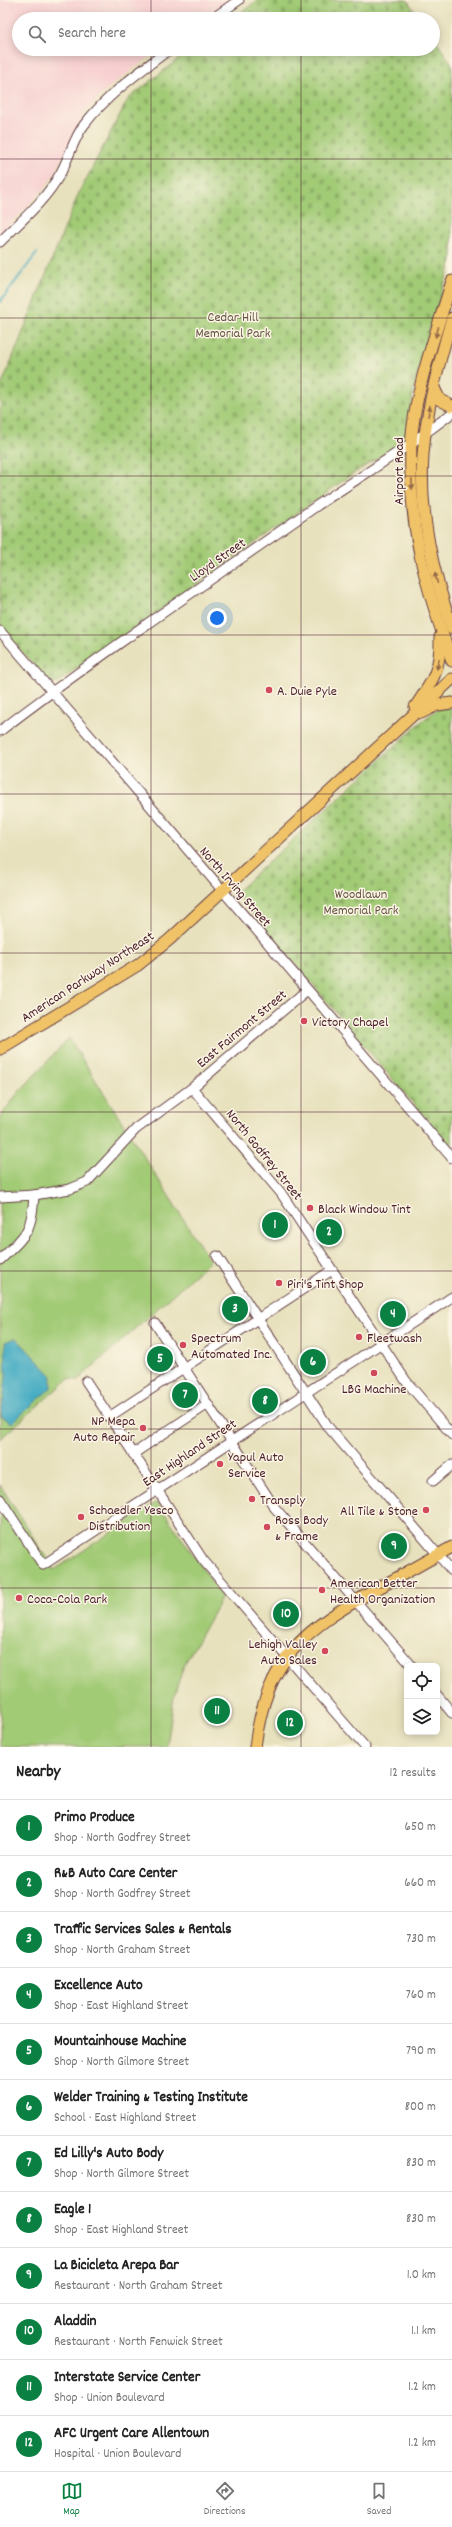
<!DOCTYPE html>
<html lang="en">
<head>
<meta charset="utf-8">
<style>
  body { margin:0; font-family:Dekko,sans-serif; background:#f6f6f6; color:#222 }
  .controls { position:absolute; right:12px; bottom:12px; display:grid; overflow:hidden; border-radius:6px; box-shadow:0 2px 10px #0003 }
  .controls button { width:36px; height:36px; display:grid; place-items:center; padding:0; border:0; border-bottom:1px solid #e0e0e0; background:#fff; color:#222; font:20px sans-serif }
  .you { position:absolute; left:217px; top:618px; width:14px; height:14px; margin:-10px; border:3px solid #fff; border-radius:50%; background:#1a73e8; box-shadow:0 0 0 6px #1a73e833 }
  .badge { display:grid; place-items:center; width:26px; height:26px; border-radius:50%; background:#0b8043; color:#fff; font-size:13px; font-weight:700 }
  .pin { position:absolute; translate:-50% -50%; border:2px solid #fff; box-shadow:0 1px 4px #0006 }
  .list { margin:0; padding:0; list-style:none }
  h2 { display:flex; justify-content:space-between; align-items:center; height:52px; margin:0; padding:0 16px; font-size:17px }
  h2 small { font-size:13px; font-weight:400; color:#767676 }
  .list li { display:grid; grid-template-columns:26px 1fr auto; gap:12px; align-items:center; box-sizing:border-box; height:56px; padding:0 16px; border-top:1px solid #e0e0e0 }
  .list b { display:block; font-size:15px; white-space:nowrap }
  .list p { margin:0; font-size:13px; white-space:nowrap; color:#767676 }
  .list em { font-size:13px; font-style:normal; color:#767676 }
  .icon { flex:none; width:22px; height:22px; fill:none; stroke:currentColor; stroke-width:2; stroke-linecap:round; stroke-linejoin:round }
  .map { position:relative; flex:none; width:452px; height:1747px; overflow:hidden }
  .search { position:absolute; background:#fff; box-shadow:0 2px 10px #0003; left:12px; right:12px; top:12px; height:44px; display:flex; align-items:center; gap:10px; box-sizing:border-box; padding:0 14px; border-radius:22px; color:#767676; font-size:15px }
  .sheet { height:724px; background:#fff }
  nav { display:flex; justify-content:space-around; align-items:center; box-sizing:border-box; height:56px; border-top:1px solid #e0e0e0; background:#fff; font-size:11px; color:#767676 }
  nav a { display:grid; justify-items:center; gap:2px }
  nav .on { color:#0b8043 }
  .map>svg:first-child { display:block }
  .built { fill:#f7cfd0 }
  .cemetery { fill:url(#cemetery-stones); stroke:#767550 }
  .pitch { fill:#a2cb76; stroke:#767550 }
  .water { fill:#42abc2; stroke:#466576 }
  .lines { fill:none; stroke-linecap:round; stroke-linejoin:round }
  .stream { stroke:#42abc2; stroke-width:2 }
  .minor-casing { stroke:#623c41; stroke-width:11 }
  .major-casing { stroke:#623c41; stroke-width:13 }
  .minor { stroke:#fff; stroke-width:9 }
  .major { stroke:#f0c369; stroke-width:11 }
  .oneway { fill:#956947 }
  .grid { fill:none; stroke:#4a1f2b; stroke-width:1; stroke-opacity:0.55 }
  .poi-dot { fill:#d1495b; stroke:#fcf5e5; stroke-width:1.5 }
  .labels { text-anchor:middle; stroke-width:3; stroke-linejoin:round; paint-order:stroke }
  .park-label { font-size:14px; fill:#645342; stroke:#fcf5e5 }
  .street-label { font-size:14px; fill:#4a1f2b; stroke:#fcf5e5 }
  .poi-label { font-size:14px; fill:#4a1f2b; stroke:#fcf5e5; text-anchor:start }
</style>
</head>
<body>
<div class="map">
<svg width="452" height="1747" viewBox="0 0 452 1747">
  <defs>
    <pattern id="cemetery-stones" width="16" height="16" patternUnits="userSpaceOnUse"><rect width="16" height="16" fill="#a2cb76"/><path d="M2 7V4a2 2 0 0 1 4 0v3zM10 15v-3a2 2 0 0 1 4 0v3z" fill="#8dae66"/></pattern>
  </defs>
  <rect width="100%" height="100%" fill="#fcf5e5"/>
  <filter id="ink" filterUnits="userSpaceOnUse"><feTurbulence type="fractalNoise" baseFrequency=".025" numOctaves="2"/><feDisplacementMap in="SourceGraphic" scale="8" xChannelSelector="R" yChannelSelector="G"/><feConvolveMatrix kernelMatrix="1 2 1 2 8 2 1 2 1" color-interpolation-filters="sRGB"/></filter>
  <filter id="wash" filterUnits="userSpaceOnUse"><feTurbulence type="fractalNoise" baseFrequency=".012" numOctaves="4" result="noise"/><feDisplacementMap in="SourceGraphic" scale="16" xChannelSelector="R" yChannelSelector="G"/><feGaussianBlur stdDeviation="0.9" result="paint"/><feColorMatrix in="noise" values="0 0 0 0 0 0 0 0 0 0 0 0 0 0 0 0 0 1.4 0 .05"/><feComposite in="paint" operator="in"/></filter>
  <g filter="url(#wash)">
    <rect width="100%" height="100%" fill="#e7e1bd"/>
    <path class="built" d="M0,0H229L202,19H19V49H160L107,89L85,112L54,175L44,189L0,235Z"/>
    <g class="cemetery">
      <path d="M258,0H407L420,19H232Z"/>
      <path d="M433,37L452,64V260L429,331L414,387L407,436L403,442L351,475L58,682H48L0,626V389L78,195L128,99L191,49H433Z"/>
      <path d="M452,708V1148H451L235,893L422,721L438,709Z"/>
    </g>
    <g class="pitch">
      <path d="M69,1038L210,1261L78,1380L68,1379L0,1439V1117L18,1093Z"/>
      <path d="M0,1485L54,1570L157,1502L222,1597L184,1665L174,1696L167,1747H0Z"/>
    </g>
    <path class="water" d="M16,1338L52,1376L51,1388L12,1423L1,1416L6,1377L5,1342Z"/>
    <g class="lines">
      <path class="stream" d="M0,302L37,253"/>
    </g>
  </g>
  <g filter="url(#ink)">
    <g class="lines">
      <g class="minor-casing">
        <g id="minor">
          <path d="M212,19L239,0"/>
          <path d="M0,242C21,221 45,201 60,174C69,159 73,139 84,125C108,94 139,72 170,49"/>
          <path d="M0,631L452,1158"/>
          <path d="M0,731C102,653 209,581 315,507C361,476 408,448 452,413"/>
          <path d="M192,1088L281,1193L406,1381L452,1435"/>
          <path d="M34,1195L70,1189L87,1182L136,1129L192,1088L307,990"/>
          <path d="M0,1197L34,1195C32,1232 26,1235 0,1260"/>
          <path d="M217,1256L329,1428L452,1571"/>
          <path d="M155,1323L275,1508L412,1666"/>
          <path d="M86,1381L203,1560L365,1747"/>
          <path d="M109,1417L332,1270"/>
          <path d="M133,1454L208,1404"/>
          <path d="M433,1481L452,1465"/>
          <path d="M0,1499L43,1565L452,1297"/>
          <path d="M437,1695L452,1713"/>
        </g>
      </g>
      <g class="major-casing">
        <g id="major">
          <path d="M452,281C436,334 414,390 411,446C408,528 425,585 452,661"/>
          <path d="M452,318C439,363 426,409 423,455C419,515 433,572 452,628"/>
          <path d="M434,388L440,400L452,406"/>
          <path d="M415,707C433,681 441,669 440,637"/>
          <path d="M421,713L437,705L452,703"/>
          <path d="M0,1049L138,965L169,940L452,679"/>
          <path d="M255,1747C266,1659 304,1629 377,1589C402,1575 427,1561 452,1547"/>
        </g>
      </g>
      <use href="#minor" class="minor"/>
      <use href="#major" class="major"/>
    </g>
    <defs><path id="oneway-solid" d="M-6-.8H1V-3.2L6.5 0L1 3.2V.8H-6Z"/></defs>
    <g class="oneway">
      <use href="#oneway-solid" transform="translate(437 332) rotate(107)"/>
      <use href="#oneway-solid" transform="translate(429 411) rotate(-80)"/>
      <use href="#oneway-solid" transform="translate(412 484) rotate(89)"/>
      <use href="#oneway-solid" transform="translate(436 578) rotate(-105)"/>
      <use href="#oneway-solid" transform="translate(438 664) rotate(103)"/>
    </g>
  </g>
  <path class="grid" d="M151,0V19M301,0V19M151,49V1747M301,49V1747M0,159H452M0,318H452M0,476H452M0,635H452M0,794H452M0,953H452M0,1112H452M0,1271H452M0,1429H452M0,1588H452"/>
  <g class="poi-dot">
    <circle cx="269" cy="690" r="4"/>
    <circle cx="304" cy="1021" r="4"/>
    <circle cx="310" cy="1208" r="4"/>
    <circle cx="279" cy="1283" r="4"/>
    <circle cx="359" cy="1337" r="4"/>
    <circle cx="183" cy="1345" r="4"/>
    <circle cx="374" cy="1373" r="4"/>
    <circle cx="143" cy="1428" r="4"/>
    <circle cx="220" cy="1464" r="4"/>
    <circle cx="252" cy="1499" r="4"/>
    <circle cx="426" cy="1510" r="4"/>
    <circle cx="81" cy="1517" r="4"/>
    <circle cx="267" cy="1527" r="4"/>
    <circle cx="322" cy="1590" r="4"/>
    <circle cx="19" cy="1598" r="4"/>
    <circle cx="325" cy="1651" r="4"/>
  </g>
  <g class="labels">
    <g class="park-label">
      <text x="233" y="321">Cedar Hill<tspan x="233" dy="16">Memorial Park</tspan></text>
      <text x="361" y="898">Woodlawn<tspan x="361" dy="16">Memorial Park</tspan></text>
    </g>
    <g class="street-label">
      <text transform="translate(398 471) rotate(-90)" y="5">Airport Road</text>
      <text transform="translate(217 559) rotate(-35)" y="5">Lloyd Street</text>
      <text transform="translate(236 886) rotate(49)" y="5">North Irving Street</text>
      <text transform="translate(87 976) rotate(-33)" y="5">American Parkway Northeast</text>
      <text transform="translate(241 1028) rotate(-40)" y="5">East Fairmont Street</text>
      <text transform="translate(265 1154) rotate(51)" y="5">North Godfrey Street</text>
      <text transform="translate(189 1452) rotate(-34)" y="5">East Highland Street</text>
    </g>
    <g class="poi-label">
      <text x="277" y="695">A. Duie Pyle</text>
      <text x="312" y="1026">Victory Chapel</text>
      <text x="318" y="1213">Black Window Tint</text>
      <text x="287" y="1288">Piri's Tint Shop</text>
      <text x="191" y="1342">Spectrum<tspan x="191" dy="16">Automated Inc.</tspan></text>
      <text x="367" y="1342">Fleetwash</text>
      <text x="374" y="1393" text-anchor="middle">LBG Machine</text>
      <text x="135" y="1425" text-anchor="end">NP Mepa<tspan x="135" dy="16">Auto Repair</tspan></text>
      <text x="228" y="1461">Yapul Auto<tspan x="228" dy="16">Service</tspan></text>
      <text x="260" y="1504">Transply</text>
      <text x="89" y="1514">Schaedler Yesco<tspan x="89" dy="16">Distribution</tspan></text>
      <text x="418" y="1515" text-anchor="end">All Tile &amp; Stone</text>
      <text x="275" y="1524">Ross Body<tspan x="275" dy="16">&amp; Frame</tspan></text>
      <text x="330" y="1587">American Better<tspan x="330" dy="16">Health Organization</tspan></text>
      <text x="27" y="1603">Coca-Cola Park</text>
      <text x="317" y="1648" text-anchor="end">Lehigh Valley<tspan x="317" dy="16">Auto Sales</tspan></text>
    </g>
  </g>
</svg>
<div class="controls">
<button><svg class="icon" aria-label="locate" viewBox="0 0 24 24"><circle cx="12" cy="12" r="6"/><path d="M12 2v4M12 18v4M2 12h4M18 12h4"/></svg></button>
<button><svg class="icon" aria-label="layers" viewBox="0 0 24 24"><path d="M12 4l9 5-9 5-9-5zM3 14l9 5 9-5"/></svg></button>
</div>
<div class="you"></div>
<div class="pin badge" style="left:275px;top:1225px">1</div>
<div class="pin badge" style="left:329px;top:1232px">2</div>
<div class="pin badge" style="left:235px;top:1309px">3</div>
<div class="pin badge" style="left:393px;top:1314px">4</div>
<div class="pin badge" style="left:160px;top:1359px">5</div>
<div class="pin badge" style="left:313px;top:1362px">6</div>
<div class="pin badge" style="left:185px;top:1395px">7</div>
<div class="pin badge" style="left:265px;top:1401px">8</div>
<div class="pin badge" style="left:394px;top:1546px">9</div>
<div class="pin badge" style="left:286px;top:1614px">10</div>
<div class="pin badge" style="left:217px;top:1711px">11</div>
<div class="pin badge" style="left:290px;top:1723px">12</div>
<div class="search"><svg class="icon" aria-label="search" viewBox="0 0 24 24"><circle cx="10" cy="10" r="6"/><path d="M15 15l6 6"/></svg>Search here</div>
</div>
<section class="sheet">
<h2>Nearby<small>12 results</small></h2>
<ul class="list">
<li><span class="badge">1</span><div><b>Primo Produce</b><p>Shop · North Godfrey Street</p></div><em>650 m</em></li>
<li><span class="badge">2</span><div><b>R&amp;B Auto Care Center</b><p>Shop · North Godfrey Street</p></div><em>660 m</em></li>
<li><span class="badge">3</span><div><b>Traffic Services Sales &amp; Rentals</b><p>Shop · North Graham Street</p></div><em>730 m</em></li>
<li><span class="badge">4</span><div><b>Excellence Auto</b><p>Shop · East Highland Street</p></div><em>760 m</em></li>
<li><span class="badge">5</span><div><b>Mountainhouse Machine</b><p>Shop · North Gilmore Street</p></div><em>790 m</em></li>
<li><span class="badge">6</span><div><b>Welder Training &amp; Testing Institute</b><p>School · East Highland Street</p></div><em>800 m</em></li>
<li><span class="badge">7</span><div><b>Ed Lilly's Auto Body</b><p>Shop · North Gilmore Street</p></div><em>830 m</em></li>
<li><span class="badge">8</span><div><b>Eagle 1</b><p>Shop · East Highland Street</p></div><em>830 m</em></li>
<li><span class="badge">9</span><div><b>La Bicicleta Arepa Bar</b><p>Restaurant · North Graham Street</p></div><em>1.0 km</em></li>
<li><span class="badge">10</span><div><b>Aladdin</b><p>Restaurant · North Fenwick Street</p></div><em>1.1 km</em></li>
<li><span class="badge">11</span><div><b>Interstate Service Center</b><p>Shop · Union Boulevard</p></div><em>1.2 km</em></li>
<li><span class="badge">12</span><div><b>AFC Urgent Care Allentown</b><p>Hospital · Union Boulevard</p></div><em>1.2 km</em></li>
</ul>
</section>
<nav>
<a class="on"><svg class="icon" aria-label="map" viewBox="0 0 24 24"><path d="M3 6l6-2 6 2 6-2v14l-6 2-6-2-6 2zM9 4v14M15 6v14"/></svg>Map</a>
<a><svg class="icon" aria-label="directions" viewBox="0 0 24 24"><path d="M12 3l9 9-9 9-9-9zM9 14v-3h6M13 9l2 2-2 2"/></svg>Directions</a>
<a><svg class="icon" aria-label="saved" viewBox="0 0 24 24"><path d="M7 4h10v16l-5-4-5 4z"/></svg>Saved</a>
</nav>
</body>
</html>
